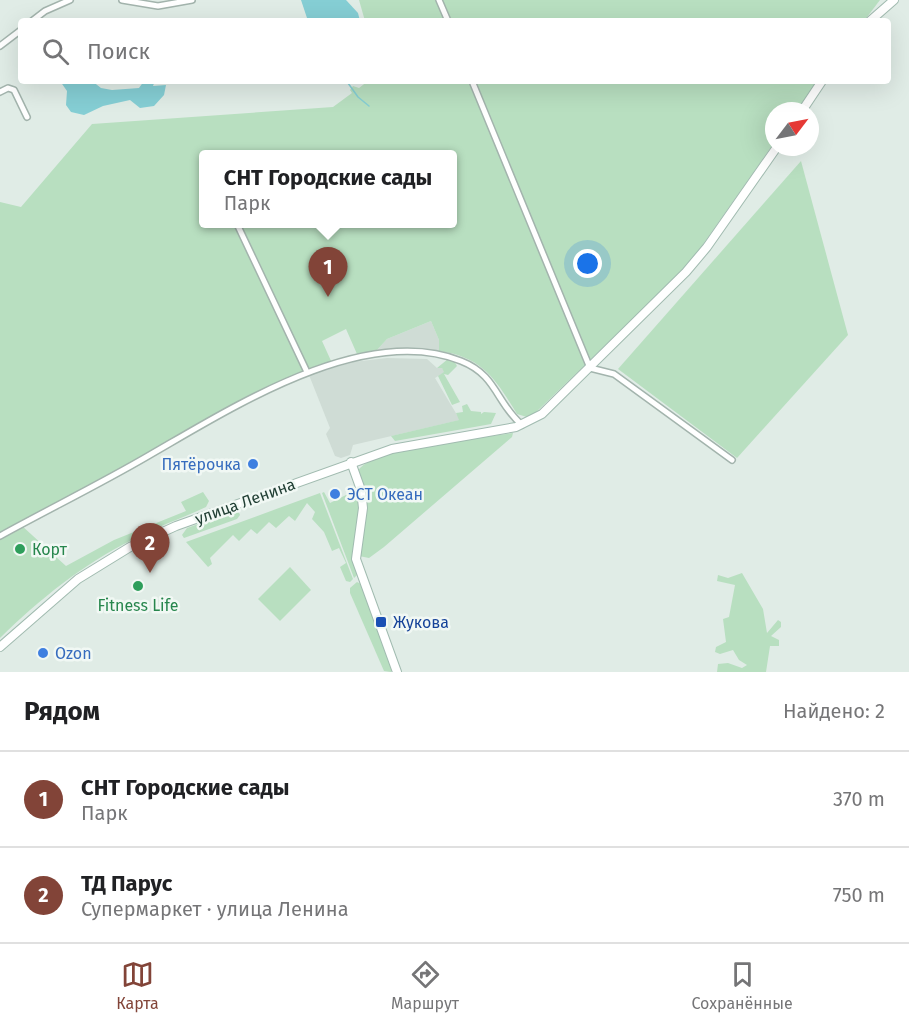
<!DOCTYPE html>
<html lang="ru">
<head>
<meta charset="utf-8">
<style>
  body { margin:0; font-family:"Fira Sans",sans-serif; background:#f6f6f6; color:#202124 }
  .compass { position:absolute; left:765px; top:102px; width:54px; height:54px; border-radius:50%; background:#fff; box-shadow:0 6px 24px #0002; rotate:58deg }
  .you { position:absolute; left:588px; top:264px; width:21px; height:21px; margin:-15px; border:4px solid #fff; border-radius:50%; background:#1a73e8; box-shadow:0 0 0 9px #1a73e833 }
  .badge { display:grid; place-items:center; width:39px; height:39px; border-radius:50%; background:#824438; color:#fff; font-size:20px; font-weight:700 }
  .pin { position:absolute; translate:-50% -50px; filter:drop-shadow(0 2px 3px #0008) }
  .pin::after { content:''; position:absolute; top:32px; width:21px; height:18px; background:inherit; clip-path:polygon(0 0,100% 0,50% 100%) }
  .popup { position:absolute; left:199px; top:150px; width:258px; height:78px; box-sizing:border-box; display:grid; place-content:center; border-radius:6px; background:#fff; filter:drop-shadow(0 2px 4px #0005); font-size:20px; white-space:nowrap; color:#757577 }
  .popup b { font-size:22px; color:#202124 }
  .popup::after { content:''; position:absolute; left:50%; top:100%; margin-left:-12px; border:12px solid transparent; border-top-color:#fff }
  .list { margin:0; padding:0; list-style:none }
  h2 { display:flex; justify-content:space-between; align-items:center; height:78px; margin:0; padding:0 24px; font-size:26px }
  h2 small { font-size:20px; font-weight:400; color:#757577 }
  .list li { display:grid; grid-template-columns:39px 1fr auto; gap:18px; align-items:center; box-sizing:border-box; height:96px; padding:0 24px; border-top:2px solid #e0e0e0 }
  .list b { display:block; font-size:22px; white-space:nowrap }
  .list p { margin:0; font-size:20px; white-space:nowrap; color:#757577 }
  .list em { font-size:20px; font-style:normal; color:#757577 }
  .icon { flex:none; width:33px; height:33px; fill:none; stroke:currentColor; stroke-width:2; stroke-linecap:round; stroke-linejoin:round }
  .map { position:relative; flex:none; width:909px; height:672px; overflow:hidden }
  .search { position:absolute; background:#fff; box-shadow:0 6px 24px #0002; left:18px; right:18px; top:18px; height:66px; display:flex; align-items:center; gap:15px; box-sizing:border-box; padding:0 21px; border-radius:6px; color:#757577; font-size:22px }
  .sheet { height:270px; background:#fff }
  nav { display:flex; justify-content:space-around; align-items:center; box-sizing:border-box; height:84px; border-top:2px solid #e0e0e0; background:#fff; font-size:16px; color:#757577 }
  nav a { display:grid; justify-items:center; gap:3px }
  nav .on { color:#824438 }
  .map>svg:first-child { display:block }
  .built { fill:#cfdcd5 }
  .green { fill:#b8dfc0; fill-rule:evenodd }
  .water { fill:#85ced4 }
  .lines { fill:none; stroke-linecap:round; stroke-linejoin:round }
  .stream { stroke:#85ced4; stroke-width:1.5 }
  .street-casing { stroke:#a3b4ad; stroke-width:8 }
  .secondary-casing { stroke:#a1bbb0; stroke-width:10 }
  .street { stroke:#fff; stroke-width:5 }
  .secondary { stroke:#fff; stroke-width:8 }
  .shop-dot { fill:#3f7fe0; stroke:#f1f8f4; stroke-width:2 }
  .leisure-dot { fill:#2e9e5b; stroke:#f1f8f4; stroke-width:2 }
  .transit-dot { fill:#1a4fb4; stroke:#f1f8f4; stroke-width:2 }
  .labels { text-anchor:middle; stroke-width:5; stroke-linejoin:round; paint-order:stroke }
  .shop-label { font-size:16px; fill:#366cbe; stroke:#f1f8f4; text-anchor:start }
  .street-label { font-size:16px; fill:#203e33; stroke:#f1f8f4 }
  .leisure-label { font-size:16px; fill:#27864d; stroke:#f1f8f4; text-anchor:start }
  .transit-label { font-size:16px; fill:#164399; stroke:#f1f8f4; text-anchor:start }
</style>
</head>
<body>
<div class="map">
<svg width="909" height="672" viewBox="0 0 909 672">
  <rect width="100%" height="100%" fill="#e0ece6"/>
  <g class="built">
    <path d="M431,321L439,340V351H376L387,339Z"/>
    <path d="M387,358L427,359L437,368H442L445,372L435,378L460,420L353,445L350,455L341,458L335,456L326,434L330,428L309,375L353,362Z"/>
  </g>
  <g class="green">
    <path d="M359,0H880L864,21H365Z"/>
    <path d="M368,81H818L797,111H774V143L699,250L680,273L530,418L517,414C496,380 483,357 439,351V340L431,321L387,339L376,351L357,354L346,329L322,341L332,363L249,402L21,525L66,566L114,540L186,511L181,502L203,492L209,501L206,507C182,518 157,527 134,539C83,564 40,599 0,638V202L21,207L92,124L333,107L352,93L350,90L353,86L359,88ZM204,154H452V224H204Z"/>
    <path d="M801,161L848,335L737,458L618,369Z"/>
    <path d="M448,359L454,361L457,366L448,375L444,374L460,402L452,405L438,376L444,372L442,368H437Z"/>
    <path d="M467,404L471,411L481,412V414L484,412L496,413L491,424L480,426L395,441L391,436L459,420L456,413L463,412L462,406Z"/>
    <path d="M513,433L512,437L384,547L369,558L359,556L367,505L358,471C370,448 485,437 513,433Z"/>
    <path d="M358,489C363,520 350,543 357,575L354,578L322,493L324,492L330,503Z"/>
    <path d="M320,493L353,579L350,582L346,581L340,567L346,563L339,548L332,551L324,532L312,519L315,512L307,503L295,521L289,516L276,528L269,522L257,534L251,529L239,541L233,535L210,558L212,564L208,567L186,542Z"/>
    <path d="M238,510L240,515L237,519L184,538L182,535L187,528Z"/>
    <path d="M290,567L311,590L280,621L258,599Z"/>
    <path d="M742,573L763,609L767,633L778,620L781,622V627L771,636L779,640V646H770L766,672H717L718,664L728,663L742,668L747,665L739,660L733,650L720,654L715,652L716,647L726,642L723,619L729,617L735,585L717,581L718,575L728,578Z"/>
    <path d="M357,582L361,584L392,668L391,672L384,671L350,593V588Z"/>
  </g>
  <g class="water">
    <path d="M301,0H346L358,13L360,21H308Z"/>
    <path d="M60,81H92L101,88L112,90L139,88L144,81H155L153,86L166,85L164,95L154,106L140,108L130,100L103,106L84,115L71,112L66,105L67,91Z"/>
  </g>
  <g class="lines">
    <path class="stream" d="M348,83L358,97L369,106"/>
    <g class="street-casing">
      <g id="street">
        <path d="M122,0L158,6L192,0"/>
        <path d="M439,0L448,21"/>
        <path d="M32,21L45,11L70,0"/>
        <path d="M0,46L21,30"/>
        <path d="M472,81L590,368L614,374L732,460"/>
        <path d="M0,92L8,88L14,90L27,117"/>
        <path d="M237,224L307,372"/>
        <path d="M0,536C49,509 100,484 148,456C230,409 364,322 461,361C497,375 496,403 522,425"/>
      </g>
    </g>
    <g class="secondary-casing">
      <g id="secondary">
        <path d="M870,21L894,0"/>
        <path d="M802,111L822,81"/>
        <path d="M351,462L361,490L363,508L356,559L397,672"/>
        <path d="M0,647L78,579L130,547L176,526L392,449L516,427L542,414L686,272L707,247L777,147"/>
      </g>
    </g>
    <use href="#street" class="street"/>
    <use href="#secondary" class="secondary"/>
  </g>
  <g class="shop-dot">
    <circle cx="253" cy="464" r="6"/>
    <circle cx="335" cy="494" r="6"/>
    <circle cx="43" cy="653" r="6"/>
  </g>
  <g class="leisure-dot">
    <circle cx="20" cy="549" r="6"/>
    <circle cx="138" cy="586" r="6"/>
  </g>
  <rect class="transit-dot" x="375" y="616" width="12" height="12" rx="3"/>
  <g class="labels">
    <g class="shop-label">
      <text x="241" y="470" text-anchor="end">Пятёрочка</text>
      <text x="347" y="500">ЭСТ Океан</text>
      <text x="55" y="659">Ozon</text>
    </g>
    <g class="street-label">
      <text transform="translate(245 501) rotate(-20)" y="6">улица Ленина</text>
    </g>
    <g class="leisure-label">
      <text x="32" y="555">Корт</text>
      <text x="138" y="611" text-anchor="middle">Fitness Life</text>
    </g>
    <g class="transit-label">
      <text x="393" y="628">Жукова</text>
    </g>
  </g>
</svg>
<svg class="compass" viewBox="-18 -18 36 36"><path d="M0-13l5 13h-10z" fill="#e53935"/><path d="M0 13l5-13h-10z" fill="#757577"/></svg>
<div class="you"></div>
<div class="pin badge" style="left:328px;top:297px">1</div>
<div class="popup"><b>СНТ Городские сады</b>Парк</div>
<div class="pin badge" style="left:150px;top:573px">2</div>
<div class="search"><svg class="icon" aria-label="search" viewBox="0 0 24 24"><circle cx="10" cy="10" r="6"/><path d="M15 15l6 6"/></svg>Поиск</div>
</div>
<section class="sheet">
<h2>Рядом<small>Найдено: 2</small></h2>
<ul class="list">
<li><span class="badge">1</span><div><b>СНТ Городские сады</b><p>Парк</p></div><em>370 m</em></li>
<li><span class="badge">2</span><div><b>ТД Парус</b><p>Супермаркет · улица Ленина</p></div><em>750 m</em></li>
</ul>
</section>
<nav>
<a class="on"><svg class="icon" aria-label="map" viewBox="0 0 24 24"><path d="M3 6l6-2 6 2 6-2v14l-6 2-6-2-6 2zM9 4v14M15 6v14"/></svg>Карта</a>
<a><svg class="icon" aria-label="directions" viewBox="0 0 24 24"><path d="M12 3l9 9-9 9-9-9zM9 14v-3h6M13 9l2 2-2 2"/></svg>Маршрут</a>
<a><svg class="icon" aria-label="saved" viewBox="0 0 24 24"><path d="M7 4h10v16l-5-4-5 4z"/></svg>Сохранённые</a>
</nav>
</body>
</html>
